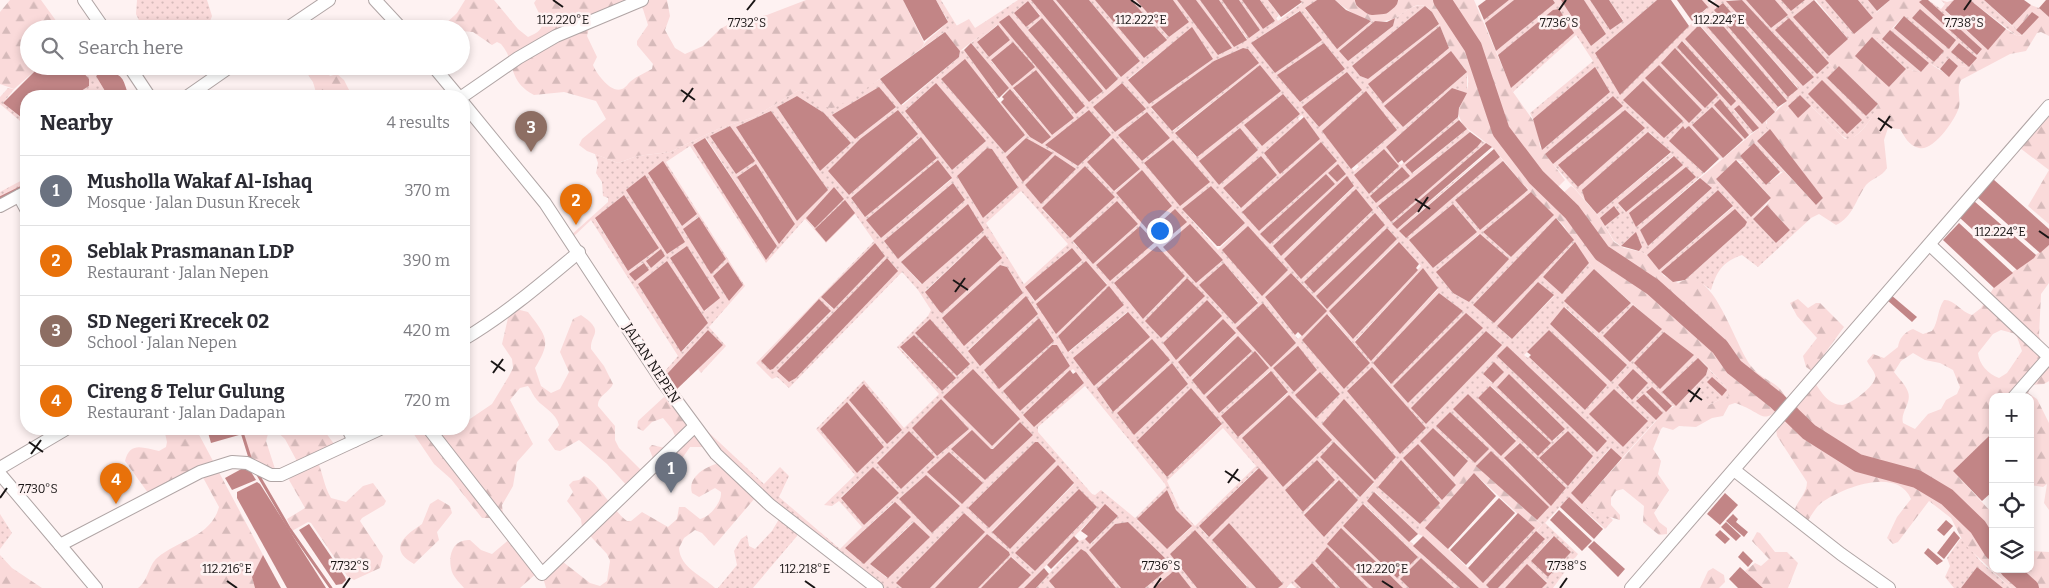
<!DOCTYPE html>
<html lang="en">
<head>
<meta charset="utf-8">
<style>
  body { margin:0; font-family:Bitter,serif; background:#f7f7f7; color:#2b2b33 }
  .controls { position:absolute; right:15px; bottom:15px; display:grid; overflow:hidden; border-radius:10px; box-shadow:0 2px 8px #0003 }
  .controls button { width:45px; height:45px; display:grid; place-items:center; padding:0; border:0; border-bottom:1px solid #e1e1e2; background:#fff; color:#2b2b33; font:25px sans-serif }
  .you { position:absolute; left:1159px; top:230px; width:18px; height:18px; margin:-12px; border:4px solid #fff; border-radius:50%; background:#1a73e8; box-shadow:0 0 0 8px #1a73e833 }
  .badge { display:grid; place-items:center; width:32px; height:32px; border-radius:50%; background:#1a73e8; color:#fff; font-size:16px; font-weight:700 }
  .pin { position:absolute; translate:-50% -41px; filter:drop-shadow(0 1px 2px #0008) }
  .pin::after { content:''; position:absolute; top:26px; width:18px; height:15px; background:inherit; clip-path:polygon(0 0,100% 0,50% 100%) }
  .list { margin:0; padding:0; list-style:none }
  h2 { display:flex; justify-content:space-between; align-items:center; height:65px; margin:0; padding:0 20px; font-size:21px }
  h2 small { font-size:16px; font-weight:400; color:#7c7c81 }
  .list li { display:grid; grid-template-columns:32px 1fr auto; gap:15px; align-items:center; box-sizing:border-box; height:70px; padding:0 20px; border-top:1px solid #e1e1e2 }
  .list b { display:block; font-size:19px; white-space:nowrap }
  .list p { margin:0; font-size:16px; white-space:nowrap; color:#7c7c81 }
  .list em { font-size:16px; font-style:normal; color:#7c7c81 }
  .icon { flex:none; width:28px; height:28px; fill:none; stroke:currentColor; stroke-width:2; stroke-linecap:round; stroke-linejoin:round }
  .map { position:relative; flex:none; width:2049px; height:588px; overflow:hidden }
  .search { position:absolute; background:#fff; box-shadow:0 2px 8px #0003; left:20px; top:20px; width:450px; height:55px; display:flex; align-items:center; gap:12px; box-sizing:border-box; padding:0 18px; border-radius:28px; color:#7c7c81; font-size:19px }
  .panel { position:absolute; background:#fff; box-shadow:0 2px 8px #0003; left:20px; top:90px; width:450px; height:345px; border-radius:20px }
  .map>svg:first-child { display:block }
  .grass { fill:url(#grass-dots); fill-rule:evenodd }
  .forest { fill:url(#forest-firs); fill-rule:evenodd }
  .water { fill:#c28586 }
  .lines { fill:none; stroke-linecap:round; stroke-linejoin:round }
  .stream { stroke:#c28586; stroke-width:3 }
  .river { stroke:#c28586; stroke-width:18 }
  .minor-casing { stroke:#b0a5a5; stroke-width:14 }
  .minor { stroke:#fff; stroke-width:12 }
  .ticks { fill:none; stroke:#1a1616; stroke-width:2 }
  .labels { text-anchor:middle; stroke-width:5; stroke-linejoin:round; paint-order:stroke }
  .street-label { font-size:14px; fill:#1a1616; stroke:#fef2f2 }
  .ticks-label { font-size:12px; text-anchor:middle; fill:#1a1616; stroke:#fef2f2; stroke-width:5; stroke-linejoin:round; paint-order:stroke }
</style>
</head>
<body>
<div class="map">
<svg width="2049" height="588" viewBox="0 0 2049 588">
  <defs>
    <pattern id="grass-dots" width="8" height="8" patternUnits="userSpaceOnUse" patternTransform="scale(1.25)"><rect width="8" height="8" fill="#fadada"/><path d="M2 2h.1M6 6h.1" fill="none" stroke="#d6baba" stroke-width="1.8" stroke-linecap="round"/></pattern>
    <pattern id="forest-firs" width="22" height="20" patternUnits="userSpaceOnUse" patternTransform="scale(1.25)"><rect width="22" height="20" fill="#fadada"/><path d="M5 1l3.5 6h-7zM16 11l3.5 6h-7z" fill="#d6baba"/></pattern>
  </defs>
  <rect width="100%" height="100%" fill="#fef2f2"/>
  <g class="grass">
    <path d="M137,0H207L212,16L207,29H143L136,14Z"/>
    <path d="M936,0H941L957,26L943,33L922,48C928,35 944,31 947,19Z"/>
    <path d="M1018,0H1031L1106,90L1118,79L1053,0H1056L1121,77L1140,61L1089,0H1095L1144,58L1166,40L1131,0H1136L1169,37L1189,22L1173,0H1177L1219,55L1231,47L1196,0H1200L1234,47L1247,39L1219,0H1222L1249,37L1260,30L1239,0H1242L1263,29L1275,21L1260,0H1268L1279,15L1276,18L1278,21L1302,3L1300,0H1317L1305,9L1337,48L1371,21H1375L1339,51L1348,61L1393,26L1395,18C1404,13 1414,2 1425,6L1352,66L1360,76L1368,79L1439,24L1440,26L1369,84L1383,102L1449,48L1451,51L1384,106L1403,127L1467,72V93L1452,88L1386,147L1401,165L1458,117L1459,120L1406,165L1413,173L1467,129L1470,132L1378,207L1391,222L1482,141L1486,143L1392,224L1397,229L1493,148L1399,231L1405,238L1500,157L1503,161L1455,200L1479,229L1528,190L1531,192L1483,232L1511,257L1554,215L1556,218L1473,305L1494,323L1574,240L1575,242L1543,277L1562,293L1589,263L1594,269L1565,301L1599,333L1631,303L1633,305L1603,336L1630,361L1662,329L1664,332L1635,363L1660,388L1694,355L1698,358L1662,392L1676,406H1672L1651,387L1646,393L1666,412L1663,413L1644,394L1637,402L1656,420L1622,458L1610,448L1571,493L1593,512L1608,515L1613,520L1605,529L1569,497L1545,523L1578,554L1553,588H1542L1547,582L1527,565L1505,588H1498L1545,539L1536,531L1486,585L1483,583L1535,528L1537,531L1542,525L1537,520L1548,507L1491,451L1476,466L1468,461L1433,428L1420,441L1454,477L1456,485L1418,444L1403,458L1442,500L1440,503L1401,460L1379,487L1420,524L1418,534L1375,492L1367,501L1460,588H1454L1421,558L1400,579L1409,588H1403L1341,529L1328,544L1373,588H1368L1327,547L1315,561L1340,588H1336L1312,563L1294,581L1301,588H1296L1291,583L1286,588H1278L1282,584L1229,523L1212,540L1256,588H1246L1247,586L1195,530L1170,554L1197,588H1191L1176,570L1154,588H1145L1168,569V561L1128,522L1115,524L1089,550L1121,588H1116L1086,552L1081,549L1049,581L1055,588H1036L1079,541L1085,539L1091,544L1118,516L1105,505L1024,588H1018L1030,575L1012,557L981,588H978L1010,555L1009,552L987,534L935,588H930L984,532L964,513L897,583L902,588H877L770,505L716,454L662,381L569,237L608,202V198L603,196L602,182L596,173L598,163L595,154L618,163L637,156L670,152L718,129L754,117L799,90C812,91 818,105 831,108L880,79L901,105H903L959,57L960,51L964,50L999,98L997,99L965,60L941,79L1005,153L1025,135L1000,103L1001,102L1030,137L1042,144L1051,137L1010,89L1002,97L1009,88L971,43L990,27L986,21ZM1028,1L1040,15L1026,27L1014,13ZM1299,11L1321,40L1275,73L1251,43ZM1009,15L1084,106L1076,114L1000,23ZM1042,18L1103,91L1089,102L1028,30ZM997,25L1010,40L989,57L977,42ZM1192,28L1213,59L1149,104L1128,79ZM1013,42L1034,67L1012,86L991,61ZM1324,43L1345,69L1300,102L1278,76ZM1243,48L1248,49L1258,63L1173,131L1151,108L1214,61ZM1260,65L1281,91L1196,157L1175,132ZM1036,70L1074,118L1052,135L1013,89ZM1347,72L1362,90L1319,127L1302,107ZM936,83L986,141L952,170L905,111ZM1122,83L1145,109L1115,132L1093,107ZM879,88L896,107L855,139L833,115ZM1366,92L1397,130L1357,164L1359,167L1354,171L1322,131ZM1283,94L1300,114L1262,146L1244,125ZM797,96L824,113L851,143L820,171L777,107ZM898,110L918,134L849,195L828,171L860,139ZM771,111L827,190L797,221L736,127ZM1089,111L1111,135L1078,166L1045,145ZM1147,112L1170,138L1142,161L1118,135ZM1302,115L1320,139L1280,173L1264,153L1300,121L1298,118ZM730,126L754,161L736,174L710,136ZM1240,128L1258,150L1219,185L1199,161ZM921,137L937,158L864,216L851,198ZM706,138L777,246L767,259L693,145ZM1026,138L1053,153L1023,181L1006,157ZM1113,138L1140,169L1115,191L1087,162ZM1173,140L1209,182L1180,205L1144,163ZM1321,142L1337,161L1259,231L1243,212ZM690,146L766,263L805,219L826,243L855,214L874,241L756,363L772,379L777,377L789,388L902,272L918,290L931,310L928,316L897,347L939,394L904,428L864,380L816,429L855,475L824,505L832,506L839,501L862,527L840,549L779,497L789,476L780,467L764,484L705,429L675,392L677,389L668,373L708,330L723,345L698,369L701,373L726,346L709,327L745,286L666,162ZM987,148L992,149L1018,187L983,218L957,176ZM1384,149L1398,166L1369,194L1354,175ZM1055,155L1076,169L1041,204L1025,185ZM1261,156L1277,175L1240,208L1223,188ZM938,161L952,179L881,238L866,220ZM663,162L697,214L682,226L648,173ZM756,164L795,224L780,243L737,177ZM1338,164L1346,174L1337,182L1328,173ZM1085,166L1115,197L1070,238L1042,209ZM1402,167L1409,176L1376,203L1370,196ZM1142,170L1172,206L1147,228L1116,193ZM1326,174L1335,184L1270,244L1260,234ZM645,175L684,242L668,253L627,190ZM1347,177L1354,187L1281,256L1273,246ZM953,183L965,200L898,259L884,241ZM1211,186L1245,223L1218,250L1182,209ZM834,187L844,199L814,228L806,218ZM1356,190L1373,210L1301,278L1284,259ZM1021,191L1068,244L1024,284L986,223ZM624,195L659,248L628,271L595,219ZM845,201L854,213L826,241L816,229ZM1117,201L1138,224L1093,264L1073,242ZM968,204L984,230L921,284L901,262ZM1453,204L1477,232L1433,268L1409,240ZM1175,210L1186,222L1161,244L1151,232ZM1375,214L1385,225L1314,293L1304,282ZM698,217L726,259L711,273L684,229ZM591,220L678,356L665,371L574,236ZM1190,225L1223,260L1196,283L1164,247ZM1140,226L1155,242L1109,280L1096,265ZM1248,226L1288,270L1262,295L1223,250ZM1387,228L1397,239L1327,309L1316,296ZM1479,234L1508,259L1469,302L1453,293L1437,272ZM985,235L1001,258L942,313L940,312L925,291ZM1398,242L1421,266L1353,339L1329,311ZM875,243L885,256L833,309L821,297ZM687,246L719,298L705,311L670,258ZM1157,246L1185,276L1143,319L1114,283ZM1072,248L1082,260L1034,301L1026,287ZM661,250L665,256L651,268L647,260ZM887,258L897,272L796,378L789,382L777,371ZM667,261L708,323L682,352L638,284ZM728,262L743,285L729,301L713,276ZM1086,262L1107,284L1056,333L1037,304ZM643,263L649,270L635,281L630,274ZM1224,263L1258,302L1235,324L1199,285ZM1000,265L1007,267L1023,293L964,345L942,318ZM1423,268L1438,289L1371,360L1355,341ZM1291,273L1326,311L1298,339L1265,297ZM1187,278L1204,296L1161,338L1146,322ZM1538,282L1554,296L1512,339L1497,326ZM1109,287L1124,305L1069,352L1058,336ZM1439,293L1463,311L1390,384L1373,363ZM1026,297L1038,314L980,365L968,350ZM819,300L831,312L773,369L770,370L761,361ZM1207,300L1221,316L1176,359L1163,343ZM1263,303L1296,343L1270,366L1236,328ZM1565,307L1627,365L1611,382L1550,324ZM1127,312L1149,337L1094,386L1073,358ZM1328,314L1370,363L1344,389L1302,340ZM1466,314L1482,328L1408,403L1393,386ZM1039,318L1054,341L999,388L984,370ZM930,319L969,364L958,376L915,333ZM1223,319L1236,334L1190,377L1178,362ZM1549,330L1606,385L1585,410L1529,357L1528,358L1524,355ZM1486,331L1501,345L1426,424L1412,407ZM914,335L955,378L942,391L900,348ZM1238,336L1251,351L1204,395L1192,379ZM1152,340L1169,361L1112,411L1097,389ZM1052,345H1057L1070,366L1020,411L1003,391ZM1507,346L1607,441L1597,452L1497,356ZM1298,347L1317,370L1294,392L1273,368ZM1254,352L1268,368L1219,412L1206,397ZM1172,363L1188,384L1134,435L1117,413ZM1494,363L1504,372L1492,383L1483,374ZM1372,367L1426,428L1400,454L1347,391ZM973,369L1019,419L992,446L944,398ZM1073,369L1084,383L1034,426L1023,415ZM1633,369L1648,383L1632,400L1618,385ZM1270,371L1288,393L1238,436L1222,416ZM1320,372L1340,394L1316,418L1296,395ZM1509,374L1565,429L1553,441L1497,387ZM864,385L902,430L887,444L849,400ZM1085,386L1165,484L1166,487L1135,518L1101,490L1095,495L1092,494L1038,432V427ZM1491,386L1550,443L1538,455L1478,398ZM1191,388L1222,425L1167,477L1137,441ZM1614,389L1648,421L1623,447L1590,414ZM1468,394L1516,440L1502,455L1453,409ZM1289,396L1331,440L1283,487L1242,438ZM941,399L969,429L937,456L912,428ZM1344,400L1396,457L1375,479L1322,424ZM847,402L884,447L857,473L820,429ZM1450,412L1488,449L1475,463L1436,426ZM1020,422L1033,435L985,480L952,449L972,431L991,449L993,448ZM1223,428L1256,466L1195,526L1180,509L1167,481ZM909,431L935,457L901,489L877,462ZM1568,431L1593,456L1568,485L1539,458ZM1035,442H1038L1056,461L989,528L968,508ZM1335,442L1374,483L1360,497L1320,457ZM1519,443L1566,488L1551,505L1504,459ZM949,452L983,483L962,504L928,472ZM1317,460L1335,480L1303,512L1285,490ZM1058,465L1074,484L1010,549L992,531ZM873,467L899,493L864,525L841,497ZM1258,468L1267,478L1208,537L1199,526ZM926,475L960,506L932,533L899,499ZM1338,480L1358,500L1324,537L1304,514ZM1078,490L1097,507L1035,571L1015,553ZM1167,490L1176,510L1192,527L1167,549L1137,520ZM894,502L910,517L864,563L845,548ZM1364,504L1418,557L1397,578L1343,526ZM913,522L929,537L887,578L870,564ZM1553,536L1571,552L1548,577L1531,561Z"/>
    <path d="M1509,0H1514L1485,23L1484,20Z"/>
    <path d="M1553,0H1561L1591,46L1606,34L1584,0H1590L1610,30L1623,20L1609,0H1657L1595,53L1689,26L1707,8L1702,0H1707L1710,5L1716,0H1727L1803,86L1814,77L1742,0H1746L1771,28L1788,15L1775,0H1781L1791,11L1805,0H1814L1794,17L1829,56V63L1835,70L1827,78L1866,116L1878,104C1874,117 1861,134 1849,140L1841,135L1800,95L1788,106L1787,101L1712,14L1703,22L1778,107L1775,112L1700,25L1685,39L1762,124L1767,120L1766,123L1770,129L1761,137L1759,128L1739,105L1734,110L1753,132L1749,135L1719,100L1715,105L1745,139L1743,140L1712,107L1692,125L1723,158L1719,159L1690,127L1685,129L1683,127L1669,141L1704,173L1640,230L1648,246L1719,182L1751,216L1771,198L1753,219L1776,243L1790,230H1798L1758,267L1742,255C1722,262 1717,271 1711,290C1704,285 1695,277 1685,280L1745,226L1661,272L1659,270L1733,207L1718,190L1647,255L1639,251L1642,247L1636,233L1621,246L1614,241L1605,226L1620,214L1615,207L1600,218L1597,214L1671,153L1649,132L1583,189L1585,200L1553,164L1623,106L1613,96L1545,154L1542,150L1610,92L1595,68L1533,119L1530,113L1593,61L1576,35L1513,92L1511,88L1573,33L1559,9L1553,11L1498,55L1496,51L1555,3ZM1723,3L1798,88V89L1715,10ZM1682,41H1683L1731,105L1677,47ZM1659,65L1702,110L1646,79ZM1673,156L1682,165L1625,212L1618,203Z"/>
    <path d="M1816,0H1825L1854,34L1848,39Z"/>
    <path d="M1858,0H1868L1877,11L1873,18Z"/>
    <path d="M1928,0L1941,9L1945,4L1941,0L1947,2L1954,0L1945,11L1988,50L1982,49Z"/>
    <path d="M1970,0H1984L2022,35L2017,36Z"/>
    <path d="M1919,2L1977,55V58L1959,43L1951,52L1969,67L1958,66L1949,58L1940,69L1929,63L1890,30L1894,28L1934,62L1943,51L1904,16L1912,18L1949,48L1956,40L1920,9Z"/>
    <path d="M1872,37L1882,39L1921,72L1906,69Z"/>
    <path d="M95,66H106L113,72H99L96,76L108,96H98L91,90L80,96H73L89,86L81,70Z"/>
    <path d="M8,88L14,89L3,103L26,121V126L0,104V97Z"/>
    <path d="M1757,141L1784,171L1780,172L1754,143Z"/>
    <path d="M1745,161L1761,179L1758,183L1740,164Z"/>
    <path d="M26,178V185L0,198V192Z"/>
    <path d="M1708,368L1727,388L1730,399H1721L1709,405L1692,394L1687,395L1706,375Z"/>
    <path d="M0,514L12,533L0,549Z"/>
    <path d="M779,519L797,533V536L753,588H718L737,565L734,551L741,539L747,535L749,546L755,549L772,531Z"/>
    <path d="M1961,538L1982,563L2011,588H2003L1977,567L1961,588H1954L1945,577L1950,566L1947,558Z"/>
  </g>
  <g class="forest">
    <path d="M10,0H41L62,29H29V66H95L52,73L37,69L14,89L0,84V12Z"/>
    <path d="M465,0H494L518,29L528,37C550,28 542,20 534,3L536,0H667L670,16L665,30L675,48L685,54L703,46L720,29L731,23L767,15L806,0H903L924,43L922,48C909,57 843,108 832,108C818,108 813,91 799,90L754,117L718,129L670,152L637,156L618,163L587,151L579,145L582,139L606,119L596,101L564,92L534,95C506,80 517,62 501,44L497,42L492,45L473,32L461,31V29H440L457,13ZM642,6L648,25L637,41V45L653,64L652,69C645,73 637,76 631,81C628,83 626,88 622,89C611,94 596,73 593,65L597,57L587,36L589,28Z"/>
    <path d="M1335,0H1474L1513,92L1537,126L1540,147L1565,180L1557,188L1562,194L1571,186L1574,188L1600,218L1614,242L1624,248L1642,252L1648,256L1664,276L1678,283C1683,281 1688,278 1693,279C1718,284 1736,346 1751,366C1763,382 1779,380 1787,400C1761,429 1766,413 1735,403L1729,405L1723,416L1712,418L1696,427L1679,426L1673,430L1663,427L1661,429L1653,449L1661,461L1658,474L1669,490L1654,513L1659,522L1667,528V534L1659,535L1643,522L1644,506L1623,489L1616,491L1611,498V505L1620,515V520L1593,512L1582,504L1663,413L1676,405L1687,395L1695,394L1709,405L1721,399H1729L1727,388L1704,363L1668,336L1594,269L1583,256L1564,226L1522,183L1493,148L1463,125L1458,114C1460,101 1470,92 1468,78C1467,67 1457,61 1451,52C1445,41 1436,6 1421,5C1414,4 1406,11 1400,15C1377,30 1354,16 1335,0Z"/>
    <path d="M1890,0H1922L1920,9L1912,18L1903,17L1882,39L1872,38L1889,87L1906,69L1921,72L1929,63L1949,76L1958,66L1969,67L1982,49H1988L2006,29L2017,36L2023,35L2032,12L2016,30L2012,25L2031,5L2039,8L2049,17V36L2041,32L2037,33L2026,51L2010,54L1961,80C1956,89 1961,98 1959,107C1956,119 1933,152 1919,148C1908,145 1905,137 1900,129L1888,128L1884,140L1887,168C1882,177 1872,178 1866,185C1856,199 1853,217 1836,225L1819,214L1811,218L1798,230H1790L1767,205L1771,198L1758,183L1761,179L1766,185L1784,171L1816,205L1823,198L1767,128V120L1787,101L1788,106L1798,117L1811,106L1845,139C1858,141 1874,116 1878,104L1839,66L1835,70L1829,63V56Z"/>
    <path d="M969,19L975,28L986,21L991,27L960,51L945,32Z"/>
    <path d="M302,66H322L330,76L337,74L344,80L352,96H317L313,82Z"/>
    <path d="M2049,106V170L2016,145Z"/>
    <path d="M1759,128L1761,137L1740,156L1745,161L1743,163L1737,160L1716,179L1719,182L1712,188L1700,178Z"/>
    <path d="M2049,170V224L2028,206Z"/>
    <path d="M2049,245V283L2041,294L2039,336L2049,359V381L2044,384L2032,385L2028,393L2037,399L2049,423V510L2044,503L2047,484L2043,487L2030,485V397H1993V440L1989,436L1953,471L1993,514V569H2030V551L2049,552V588H2011L1965,545L1951,518L1929,501L1898,542L1893,544L1887,538L1897,517L1911,499C1897,466 1842,488 1821,503C1816,507 1811,516 1807,522L1794,512C1797,500 1807,494 1807,482L1777,436L1776,428L1815,383C1821,392 1829,405 1842,405C1850,405 1878,385 1875,375C1874,370 1869,366 1867,361L1873,354L1884,358L1898,347C1899,339 1904,332 1913,329L1923,334L1932,331C1939,321 1937,310 1944,300C1954,299 1961,312 1972,315L1981,308L1996,284ZM2001,330L2016,334L2022,351L2007,373L1999,378C1988,374 1979,364 1978,353L1993,334ZM1913,353L1925,360L1940,363L1953,370L1960,387L1957,394L1946,400L1941,409L1928,414L1915,429L1903,423C1900,412 1912,403 1908,392C1906,385 1899,379 1894,372L1901,361Z"/>
    <path d="M1798,299L1808,308L1816,303H1820L1844,327L1812,371L1806,367L1803,356L1817,338L1797,316L1790,303Z"/>
    <path d="M516,309L528,312C548,338 551,341 535,368L541,386L551,393L560,389L569,372L560,352L573,319L581,315C606,332 590,333 591,349L604,366L613,384C609,393 597,396 598,406L615,426V440L619,448L645,474L630,489L607,464L579,440L560,451L555,450L548,440L559,425C556,413 544,408 537,400C533,396 532,391 528,386L520,388L510,400L533,444L517,462L513,486L502,505L503,514L492,518H482L451,479L434,464L413,433V429H429L439,437L454,429H464V423L492,404L509,376L513,368L512,359L502,344L508,318Z"/>
    <path d="M664,397L674,405L704,447H690L672,473L668,475L654,461L649,448L652,445L665,448L678,443L672,429L663,418L652,422L643,431L637,428L638,421Z"/>
    <path d="M164,429H196L263,555L261,563L252,576L255,588H138C149,580 148,566 157,558C178,540 211,537 219,507L200,472L151,497L125,461C130,441 143,448 159,451L166,447L167,442Z"/>
    <path d="M241,429H323L337,448L316,458C323,471 323,485 331,498L346,502L363,486L373,483L386,501L384,505L362,518L360,521L383,556L380,568L354,580L347,576L311,523L308,522L292,531L287,519L305,508L289,480L299,465L285,439L275,430L268,434L266,441L277,475L252,462Z"/>
    <path d="M1468,461L1475,463L1542,525L1536,531L1474,473L1448,549L1489,588H1479L1423,536L1418,534L1420,524L1456,485L1454,477Z"/>
    <path d="M721,463L755,498L714,546L702,533L695,530L684,538L679,548C680,568 703,576 715,588H546L542,574L558,558L590,583L600,586L607,581L610,561L607,554L582,527L581,519L567,501L573,492L569,485L573,481L579,480L584,476C596,480 613,511 627,521H631L642,512L668,527L677,519L679,507H685L700,519C710,517 722,502 721,492L715,488L699,497L692,493C687,477 707,465 721,463Z"/>
    <path d="M438,499L450,506L452,513L437,532L439,540L414,564C387,549 405,535 422,524L430,504Z"/>
    <path d="M1757,532L1760,533L1775,552H1787L1798,563L1788,588H1763L1745,571L1755,563L1761,566L1769,559L1752,541Z"/>
    <path d="M512,537L539,571L520,588H464C459,582 452,576 451,568C448,553 454,539 470,540L481,550L492,554Z"/>
    <path d="M0,555L12,568L42,588H0Z"/>
    <path d="M1713,568L1724,575L1725,582L1719,588H1700L1708,571Z"/>
  </g>
  <g class="water">
    <path d="M903,0H936L948,22L924,41Z"/>
    <path d="M1031,0H1053L1118,79L1106,90Z"/>
    <path d="M1056,0H1089L1140,61L1121,77Z"/>
    <path d="M1095,0H1131L1167,40L1144,58Z"/>
    <path d="M1136,0H1173L1189,22L1169,37Z"/>
    <path d="M1177,0H1196L1232,48L1218,55Z"/>
    <path d="M1200,0H1219L1247,40L1234,47Z"/>
    <path d="M1222,0H1239L1260,30L1249,38Z"/>
    <path d="M1242,0H1260L1275,21L1263,29Z"/>
    <path d="M1268,0H1300L1302,2L1281,17Z"/>
    <path d="M1317,0H1335L1346,10L1371,21L1337,49L1305,8Z"/>
    <path d="M1486,0H1509L1484,20L1478,6Z"/>
    <path d="M1514,0H1553L1555,3L1496,51L1485,23Z"/>
    <path d="M1561,0H1584L1606,34L1591,46Z"/>
    <path d="M1590,0H1609L1623,21L1610,30Z"/>
    <path d="M1657,0H1671L1689,26L1620,95L1595,53Z"/>
    <path d="M1677,0H1702L1708,7L1692,21Z"/>
    <path d="M1742,0L1814,77L1803,86L1726,1Z"/>
    <path d="M1746,0H1775L1788,15L1771,28Z"/>
    <path d="M1781,0H1805L1791,11Z"/>
    <path d="M1814,0L1848,39L1829,56L1793,17Z"/>
    <path d="M1825,0H1858L1873,18L1854,34Z"/>
    <path d="M1868,0H1890L1877,11Z"/>
    <path d="M1922,0H1928L1982,49L1977,55L1919,2Z"/>
    <path d="M1954,0H1970L2006,29L1988,50L1945,10Z"/>
    <path d="M1984,0H2024L2031,5L2012,25Z"/>
    <path d="M2046,0H2049V17L2039,8Z"/>
    <path d="M1028,1L1040,16L1026,27L1014,13Z"/>
    <path d="M1723,3L1798,89L1788,97L1714,10Z"/>
    <path d="M1425,6L1432,12L1439,24L1368,79L1360,76L1352,66Z"/>
    <path d="M1559,9L1574,33L1511,88L1498,55L1553,10Z"/>
    <path d="M1920,9L1956,40L1949,49L1912,18Z"/>
    <path d="M1300,11L1322,40L1275,73L1251,43Z"/>
    <path d="M2032,12L2039,17L2022,35L2016,30Z"/>
    <path d="M1712,13L1787,101L1778,107L1703,22Z"/>
    <path d="M1009,15L1085,106L1076,114L999,22Z"/>
    <path d="M1904,16L1944,51L1934,62L1894,28Z"/>
    <path d="M1042,18L1103,91L1089,102L1028,30Z"/>
    <path d="M1395,18L1393,26L1348,61L1339,51L1375,21L1387,22Z"/>
    <path d="M1789,18L1829,63L1817,74L1775,30Z"/>
    <path d="M998,25L1010,40L989,57L977,42Z"/>
    <path d="M1699,25L1775,112L1762,124L1685,39Z"/>
    <path d="M1440,26L1449,48L1383,103L1368,84Z"/>
    <path d="M1192,27L1213,59L1149,104L1128,80Z"/>
    <path d="M1890,30L1929,63L1921,72L1882,39Z"/>
    <path d="M945,32L960,51L959,57L901,105L880,79Z"/>
    <path d="M1872,37L1906,69L1889,87L1855,56Z"/>
    <path d="M1682,41L1736,101L1731,106L1677,47Z"/>
    <path d="M1013,42L1035,67L1012,86L991,60Z"/>
    <path d="M971,43L1009,88L999,98L964,50Z"/>
    <path d="M1324,43L1345,69L1300,102L1277,75Z"/>
    <path d="M1959,43L1977,58L1969,67L1951,52Z"/>
    <path d="M1243,48L1248,49L1259,63L1172,131L1151,107L1214,61Z"/>
    <path d="M1675,48L1718,95L1705,108L1661,63Z"/>
    <path d="M1451,51L1467,72L1403,127L1384,106Z"/>
    <path d="M1949,58L1958,66L1949,77L1940,69Z"/>
    <path d="M965,59L1025,135L1005,153L941,79Z"/>
    <path d="M1260,65L1281,91L1197,157L1175,133Z"/>
    <path d="M1659,65L1702,110L1689,123L1645,78Z"/>
    <path d="M1839,66L1878,104L1866,116L1827,78Z"/>
    <path d="M1595,67L1610,92L1542,150L1533,119Z"/>
    <path d="M37,69L52,73L81,70L89,79V86L73,96H26V121L3,103Z"/>
    <path d="M1036,70L1074,118L1052,135L1013,88Z"/>
    <path d="M102,71C125,74 122,78 129,96H108L96,76Z"/>
    <path d="M1347,72L1362,90L1319,127L1302,107Z"/>
    <path d="M1822,80L1862,120L1847,134L1808,94Z"/>
    <path d="M1643,81L1683,121L1664,138L1623,100Z"/>
    <path d="M936,83L986,141L952,170L905,111Z"/>
    <path d="M1122,83L1146,109L1115,132L1093,107Z"/>
    <path d="M879,87L896,107L855,139L832,115Z"/>
    <path d="M1452,88L1467,93L1459,108L1458,117L1404,163L1402,160L1398,163L1386,147Z"/>
    <path d="M1010,89L1051,137L1042,144L1030,137L1001,102L1004,99L1002,97Z"/>
    <path d="M1366,91L1397,130L1351,169L1322,131Z"/>
    <path d="M1283,94L1300,114L1262,146L1244,125Z"/>
    <path d="M1800,95L1811,106L1798,118L1788,106Z"/>
    <path d="M797,96L824,113L851,143L820,171L777,107Z"/>
    <path d="M1613,96L1623,106L1553,164L1545,154Z"/>
    <path d="M1720,99L1749,135L1745,139L1714,105Z"/>
    <path d="M1739,105L1759,128L1753,132L1734,109Z"/>
    <path d="M1712,107L1743,140L1723,158L1692,125Z"/>
    <path d="M898,110L918,134L849,195L828,171L860,139Z"/>
    <path d="M1089,110L1111,135L1078,166L1045,145Z"/>
    <path d="M1625,110L1645,128L1578,187L1558,165Z"/>
    <path d="M771,111L828,190L797,221L736,127Z"/>
    <path d="M1147,112L1170,138L1142,161L1118,135Z"/>
    <path d="M1304,117L1320,139L1280,174L1264,153Z"/>
    <path d="M1459,120L1467,129L1412,173L1405,165Z"/>
    <path d="M730,126L755,161L736,174L710,136Z"/>
    <path d="M1683,126L1685,129L1689,126L1719,159L1704,173L1669,141Z"/>
    <path d="M1240,128L1258,150L1219,185L1199,161Z"/>
    <path d="M1770,129L1823,198L1816,205L1757,141Z"/>
    <path d="M1470,132L1482,141L1477,147L1391,222L1378,206Z"/>
    <path d="M1648,132L1671,152L1597,214L1585,200L1582,190Z"/>
    <path d="M921,137L937,158L865,217L851,198Z"/>
    <path d="M705,138L777,246L766,260L693,145Z"/>
    <path d="M1026,138L1053,153L1023,182L1006,157Z"/>
    <path d="M1113,138L1140,169L1114,191L1087,162Z"/>
    <path d="M1173,140L1210,182L1180,206L1144,163Z"/>
    <path d="M1321,142L1337,161L1259,231L1242,212Z"/>
    <path d="M1486,143L1492,147L1397,229L1392,224Z"/>
    <path d="M1754,143L1780,172L1766,185L1740,156Z"/>
    <path d="M987,148L992,149L1018,187L983,218L957,176Z"/>
    <path d="M1384,149L1399,166L1369,194L1354,175Z"/>
    <path d="M1494,149L1500,157L1406,238L1399,231Z"/>
    <path d="M1055,155L1076,169L1041,204L1025,185Z"/>
    <path d="M1261,156L1277,175L1241,208L1223,188Z"/>
    <path d="M1674,156L1683,165L1626,212L1618,203Z"/>
    <path d="M938,160L952,178L881,238L866,220Z"/>
    <path d="M1736,160L1771,198L1751,217L1716,179Z"/>
    <path d="M663,161L697,214L682,226L648,173Z"/>
    <path d="M1503,161L1528,190L1480,230L1455,200Z"/>
    <path d="M756,164L795,224L779,244L737,177Z"/>
    <path d="M1338,164L1346,174L1337,182L1328,173Z"/>
    <path d="M1085,166L1115,197L1070,238L1042,208Z"/>
    <path d="M1402,167L1410,176L1376,203L1370,196Z"/>
    <path d="M1686,167L1696,177L1636,227L1629,213Z"/>
    <path d="M1142,170L1172,206L1147,229L1116,193Z"/>
    <path d="M1326,174L1335,184L1270,244L1260,234Z"/>
    <path d="M645,175L685,242L667,254L626,190Z"/>
    <path d="M1347,176L1354,186L1281,256L1273,246Z"/>
    <path d="M1700,178L1712,188L1648,246L1640,230Z"/>
    <path d="M1993,179L2049,229V245L2040,253L1977,197Z"/>
    <path d="M953,183L965,200L898,259L884,241Z"/>
    <path d="M1211,186L1245,223L1220,246H1217L1182,209Z"/>
    <path d="M834,187L844,199L815,228L806,218Z"/>
    <path d="M1356,189L1373,210L1301,279L1284,259Z"/>
    <path d="M1718,190L1733,206L1659,270L1647,255Z"/>
    <path d="M1531,192L1554,215L1511,257L1483,232Z"/>
    <path d="M624,195L659,248L628,271L595,218Z"/>
    <path d="M845,200L855,213L826,242L815,229Z"/>
    <path d="M1117,201L1138,224L1093,264L1073,241Z"/>
    <path d="M1974,201L2036,255L2034,258L2017,270L1960,218Z"/>
    <path d="M968,204L984,230L922,284L901,262Z"/>
    <path d="M1453,204L1477,232L1433,268L1409,240Z"/>
    <path d="M1767,205L1790,230L1776,243L1753,219Z"/>
    <path d="M1614,206L1620,214L1605,226L1600,218Z"/>
    <path d="M1175,209L1187,222L1161,244L1150,232Z"/>
    <path d="M1735,209L1747,222L1745,226L1685,280L1673,282L1661,272Z"/>
    <path d="M1375,213L1385,225L1314,293L1304,282Z"/>
    <path d="M699,217L726,259L711,274L683,229Z"/>
    <path d="M1556,218L1574,240L1494,323L1473,305Z"/>
    <path d="M1959,223L2013,273L1994,288L1943,240Z"/>
    <path d="M1190,224L1223,260L1196,283L1163,247Z"/>
    <path d="M1140,226L1155,242L1110,281L1096,265Z"/>
    <path d="M1248,226L1288,270L1262,296L1222,250Z"/>
    <path d="M1387,228L1397,239L1327,309L1316,296Z"/>
    <path d="M1636,232L1642,247L1639,251L1621,246Z"/>
    <path d="M1480,234L1509,259L1469,302L1453,293L1436,272Z"/>
    <path d="M985,235L1002,258L942,313L940,312L925,292Z"/>
    <path d="M1399,242L1419,264L1416,268L1418,270L1353,339L1329,311Z"/>
    <path d="M1575,242L1589,263L1562,294L1543,277Z"/>
    <path d="M875,243L885,256L834,309L821,297Z"/>
    <path d="M687,246L720,298L704,311L670,258Z"/>
    <path d="M1157,246L1185,276L1143,319L1114,283Z"/>
    <path d="M1072,248L1082,260L1035,301L1025,287Z"/>
    <path d="M661,249L665,256L651,268L646,261Z"/>
    <path d="M887,258L898,271L796,378L789,382L777,371Z"/>
    <path d="M667,261L708,323L681,352L638,284Z"/>
    <path d="M1086,261L1107,285L1056,334L1036,304Z"/>
    <path d="M728,262L743,285L729,301L713,276Z"/>
    <path d="M644,263L649,270L635,281L629,274Z"/>
    <path d="M1224,263L1258,303L1235,324L1199,285Z"/>
    <path d="M1000,265L1007,267L1023,293L964,346L942,318Z"/>
    <path d="M1423,268L1438,288L1371,361L1355,342Z"/>
    <path d="M1594,269L1631,303L1599,333L1564,301Z"/>
    <path d="M1291,273L1327,311L1302,336L1298,332L1295,335L1265,297Z"/>
    <path d="M1187,278L1205,296L1161,338L1145,321Z"/>
    <path d="M1538,282L1554,295L1512,339L1497,326Z"/>
    <path d="M1109,286L1124,305L1068,352L1058,336Z"/>
    <path d="M1439,293L1463,311L1391,384L1373,363Z"/>
    <path d="M1891,295L1917,317L1912,322L1887,300Z"/>
    <path d="M1026,296L1038,314L980,366L968,351Z"/>
    <path d="M819,299L831,311L773,369L770,370L761,361Z"/>
    <path d="M1207,300L1222,316L1176,360L1163,343Z"/>
    <path d="M1263,303L1296,343L1271,367L1236,328Z"/>
    <path d="M1633,305L1662,329L1630,362L1603,336Z"/>
    <path d="M1564,307L1627,365L1611,382L1550,324Z"/>
    <path d="M1128,312L1150,337L1094,386L1073,358Z"/>
    <path d="M1466,313L1483,328L1408,403L1393,386Z"/>
    <path d="M1327,314L1370,363L1344,389L1302,340Z"/>
    <path d="M1039,318L1054,341L999,389L984,370Z"/>
    <path d="M930,319L970,364L957,376L915,333Z"/>
    <path d="M1223,319L1236,333L1190,377L1178,362Z"/>
    <path d="M708,330L723,345L677,389L667,374Z"/>
    <path d="M1549,330L1607,385L1585,410L1529,357L1531,355L1527,352Z"/>
    <path d="M1486,331L1502,345L1426,424L1411,408Z"/>
    <path d="M1664,332L1694,355L1660,389L1634,363Z"/>
    <path d="M914,335L956,378L942,391L900,347Z"/>
    <path d="M1238,336L1252,351L1204,395L1192,380Z"/>
    <path d="M1152,339L1170,360L1113,412L1097,389Z"/>
    <path d="M1052,345H1057L1070,366L1020,411L1003,391Z"/>
    <path d="M1298,346L1317,370L1294,392L1273,368Z"/>
    <path d="M1507,346L1607,441L1597,452L1497,356Z"/>
    <path d="M1255,351L1269,368L1219,413L1206,397Z"/>
    <path d="M1698,358L1708,368L1706,375L1676,406L1662,392Z"/>
    <path d="M1494,362L1504,372L1493,383L1483,374Z"/>
    <path d="M1172,363L1188,384L1134,435L1117,413Z"/>
    <path d="M1372,367L1426,428L1400,454L1347,391Z"/>
    <path d="M973,369L1020,419L992,446L943,397Z"/>
    <path d="M1633,369L1648,383L1632,400L1618,385Z"/>
    <path d="M1070,370L1073,374L1076,372L1084,383L1034,427L1023,415Z"/>
    <path d="M1271,371L1288,392L1238,437L1221,416Z"/>
    <path d="M1320,372L1340,394L1316,418L1295,395Z"/>
    <path d="M1509,374L1565,429L1552,441L1497,387Z"/>
    <path d="M1712,377L1727,390L1722,396L1707,382Z"/>
    <path d="M864,384L902,430L887,444L849,400Z"/>
    <path d="M1490,386L1551,443L1538,456L1478,398Z"/>
    <path d="M1652,387L1672,406L1666,412L1646,392Z"/>
    <path d="M1191,388L1222,424L1167,477L1137,441Z"/>
    <path d="M1614,389L1648,421L1623,447L1589,414Z"/>
    <path d="M1468,394L1516,441L1501,456L1453,409Z"/>
    <path d="M1644,394L1663,413L1656,420L1636,401Z"/>
    <path d="M1289,395L1332,440L1283,487L1242,438Z"/>
    <path d="M941,399L969,429L937,456L912,428Z"/>
    <path d="M1344,399L1396,457L1375,480L1322,424Z"/>
    <path d="M847,402L884,447L857,473L820,429Z"/>
    <path d="M1450,412L1489,449L1475,463L1436,426Z"/>
    <path d="M1020,422L1033,435L985,480L951,449L972,430L991,449H993Z"/>
    <path d="M1433,428L1468,461L1454,477L1420,441Z"/>
    <path d="M207,429H238L239,435L211,443Z"/>
    <path d="M909,431L935,457L901,489L877,463Z"/>
    <path d="M1568,431L1593,456L1568,486L1539,458Z"/>
    <path d="M1989,436L1993,440V491L1982,501L1953,471Z"/>
    <path d="M1035,442H1038L1056,461L989,528L968,508Z"/>
    <path d="M1334,442L1374,482L1360,497L1320,457Z"/>
    <path d="M1520,443L1566,488L1551,506L1504,458Z"/>
    <path d="M1418,444L1456,485L1442,500L1403,458Z"/>
    <path d="M1611,448L1622,458L1582,504L1571,493Z"/>
    <path d="M1491,451L1549,507L1537,520L1476,466Z"/>
    <path d="M949,452L983,483L962,504L927,472Z"/>
    <path d="M1317,460L1335,480L1303,512L1285,490Z"/>
    <path d="M1401,460L1440,503L1420,524L1378,487Z"/>
    <path d="M1058,465L1074,483L1010,549L992,532Z"/>
    <path d="M245,467H248L256,480L232,490L225,478Z"/>
    <path d="M873,467L899,493L864,525L841,498Z"/>
    <path d="M1259,468L1268,478L1209,537L1199,526Z"/>
    <path d="M1474,473L1496,496L1448,549L1425,528Z"/>
    <path d="M926,475L960,506L932,533L899,499Z"/>
    <path d="M1339,480L1358,500L1324,537L1304,515Z"/>
    <path d="M257,482L260,484L326,588H287L237,498V492Z"/>
    <path d="M1079,489L1097,507L1035,571L1015,553Z"/>
    <path d="M1167,490L1176,510L1192,526L1167,549L1137,519Z"/>
    <path d="M1374,492L1418,534L1409,542L1367,501Z"/>
    <path d="M1725,493L1738,505L1720,525L1707,514Z"/>
    <path d="M1569,497L1603,529L1594,539L1560,507Z"/>
    <path d="M1499,498L1515,513L1466,565L1450,550Z"/>
    <path d="M895,502L911,517L864,564L845,548Z"/>
    <path d="M1105,504L1118,516L1090,544L1085,539L1088,536L1081,531Z"/>
    <path d="M1363,504L1418,557L1397,578L1343,526Z"/>
    <path d="M1559,510L1592,541L1582,551L1550,520Z"/>
    <path d="M964,513L985,532L930,588H902L896,583Z"/>
    <path d="M1518,513L1535,528L1483,583L1468,568Z"/>
    <path d="M1733,514L1738,519L1736,522L1748,532L1744,537L1726,521Z"/>
    <path d="M1946,520L1953,526L1944,536L1937,530Z"/>
    <path d="M914,522L930,537L888,578L870,564Z"/>
    <path d="M1128,522L1168,561V569L1145,588H1121L1089,550L1115,524Z"/>
    <path d="M1726,522L1741,536L1736,541L1721,527Z"/>
    <path d="M1229,523L1283,584L1278,588H1256L1212,540Z"/>
    <path d="M309,524L345,577L346,580L342,584L336,585L299,530Z"/>
    <path d="M1341,528L1403,588H1373L1327,544Z"/>
    <path d="M1195,530L1247,587L1246,588H1197L1170,554Z"/>
    <path d="M1720,530L1730,539L1725,544L1715,535Z"/>
    <path d="M1536,531L1545,539L1498,588H1489L1486,585Z"/>
    <path d="M1954,531L1960,538L1944,559L1937,553Z"/>
    <path d="M987,534L1009,552L1010,555L978,588H935Z"/>
    <path d="M1074,536L1079,541L1051,569L1047,565Z"/>
    <path d="M1423,536L1479,588H1460L1413,546Z"/>
    <path d="M1554,536L1571,552L1548,577L1531,561Z"/>
    <path d="M1594,541L1625,569L1618,577L1588,547Z"/>
    <path d="M1327,547L1368,588H1340L1315,561Z"/>
    <path d="M1928,548L1943,561L1937,565L1924,553Z"/>
    <path d="M1081,549L1086,552L1116,588H1055L1049,581Z"/>
    <path d="M1743,551L1753,561L1748,567L1738,557Z"/>
    <path d="M263,555L281,588H255L252,577Z"/>
    <path d="M1011,557L1031,575L1018,588H981Z"/>
    <path d="M1421,558L1454,588H1409L1400,579Z"/>
    <path d="M1312,563L1336,588H1301L1294,581Z"/>
    <path d="M1527,564L1547,583L1542,588H1505Z"/>
    <path d="M1740,567L1763,588H1738L1729,579Z"/>
    <path d="M1977,567L2003,588H1961Z"/>
    <path d="M1044,568L1049,574L1036,588H1024Z"/>
    <path d="M1176,569L1191,588H1154Z"/>
  </g>
  <g class="lines">
    <g class="stream">
      <path d="M0,198L26,185"/>
      <path d="M241,429L251,461"/>
      <path d="M257,473L289,528L331,588"/>
    </g>
    <g class="river">
      <path d="M1364,0L1372,6L1383,5L1389,0"/>
      <path d="M1442,0L1473,47L1501,131L1536,177L1572,212L1602,253L1653,287L1720,347L1734,367L1777,401L1809,432L1858,463L1917,479L1947,497L1978,527L1993,551"/>
      <path d="M2009,569L2030,588"/>
    </g>
    <g class="minor-casing">
      <g id="minor">
        <path d="M84,0L104,29"/>
        <path d="M375,0L402,29"/>
        <path d="M286,29L329,0"/>
        <path d="M129,66L149,96"/>
        <path d="M433,66L458,96"/>
        <path d="M188,96L231,66"/>
        <path d="M463,96L518,58L556,36L642,0"/>
        <path d="M464,104L545,203L662,381L716,454L770,505L877,588"/>
        <path d="M19,196L26,209"/>
        <path d="M0,206L26,192"/>
        <path d="M1930,245L2049,357"/>
        <path d="M464,339C506,314 542,283 579,252"/>
        <path d="M2014,397L2049,357"/>
        <path d="M348,429L354,441"/>
        <path d="M429,429L542,574L694,427"/>
        <path d="M0,468L66,429"/>
        <path d="M1734,470L1841,554L1889,588"/>
        <path d="M0,474L60,545L200,472L232,462L247,463L271,475H281L380,429"/>
        <path d="M60,545L96,588"/>
        <path d="M1631,588L2049,106"/>
      </g>
    </g>
    <use href="#minor" class="minor"/>
  </g>
  <path class="ticks" d="M553,0L563,7M1131,0L1141,7M1708,0L1719,7M747,10L755,0M1559,10L1566,0M1964,10L1971,0M681,90L695,100M683,102L693,88M1878,118L1892,128M1880,131L1890,116M1415,199L1430,209M1418,212L1428,197M2039,231L2049,238M953,280L968,290M955,292L965,278M491,361L505,371M493,373L503,359M1688,390L1702,400M1690,402L1700,388M29,442L43,452M31,454L41,440M1225,471L1240,481M1228,483L1238,469M0,498L7,488M227,581L237,588M805,581L815,588M1382,581L1393,588M343,588L350,578M1154,588L1161,578M1560,588L1567,578"/>
  <g class="labels">
    <g class="street-label">
      <text transform="translate(652 363) rotate(57)" y="5">JALAN NEPEN</text>
    </g>
  </g>
  <g class="ticks-label">
    <text x="563" y="24">112.220°E</text>
    <text x="1141" y="24">112.222°E</text>
    <text x="1719" y="24">112.224°E</text>
    <text x="747" y="27">7.732°S</text>
    <text x="1559" y="27">7.736°S</text>
    <text x="1964" y="27">7.738°S</text>
    <text x="2000" y="236">112.224°E</text>
    <text x="38" y="493">7.730°S</text>
    <text x="350" y="570">7.732°S</text>
    <text x="1161" y="570">7.736°S</text>
    <text x="1567" y="570">7.738°S</text>
    <text x="227" y="573">112.216°E</text>
    <text x="805" y="573">112.218°E</text>
    <text x="1382" y="573">112.220°E</text>
  </g>
</svg>
<div class="controls">
<button>+</button>
<button>−</button>
<button><svg class="icon" aria-label="locate" viewBox="0 0 24 24"><circle cx="12" cy="12" r="6"/><path d="M12 2v4M12 18v4M2 12h4M18 12h4"/></svg></button>
<button><svg class="icon" aria-label="layers" viewBox="0 0 24 24"><path d="M12 4l9 5-9 5-9-5zM3 14l9 5 9-5"/></svg></button>
</div>
<div class="you"></div>
<div class="pin badge" style="left:671px;top:493px;background:#6b7280">1</div>
<div class="pin badge" style="left:576px;top:225px;background:#e8710a">2</div>
<div class="pin badge" style="left:531px;top:152px;background:#8d6e63">3</div>
<div class="pin badge" style="left:116px;top:504px;background:#e8710a">4</div>
<div class="search"><svg class="icon" aria-label="search" viewBox="0 0 24 24"><circle cx="10" cy="10" r="6"/><path d="M15 15l6 6"/></svg>Search here</div>
<section class="panel">
<h2>Nearby<small>4 results</small></h2>
<ul class="list">
<li><span class="badge" style="background:#6b7280">1</span><div><b>Musholla Wakaf Al-Ishaq</b><p>Mosque · Jalan Dusun Krecek</p></div><em>370 m</em></li>
<li><span class="badge" style="background:#e8710a">2</span><div><b>Seblak Prasmanan LDP</b><p>Restaurant · Jalan Nepen</p></div><em>390 m</em></li>
<li><span class="badge" style="background:#8d6e63">3</span><div><b>SD Negeri Krecek 02</b><p>School · Jalan Nepen</p></div><em>420 m</em></li>
<li><span class="badge" style="background:#e8710a">4</span><div><b>Cireng &amp; Telur Gulung</b><p>Restaurant · Jalan Dadapan</p></div><em>720 m</em></li>
</ul>
</section>
</div>
</body>
</html>
